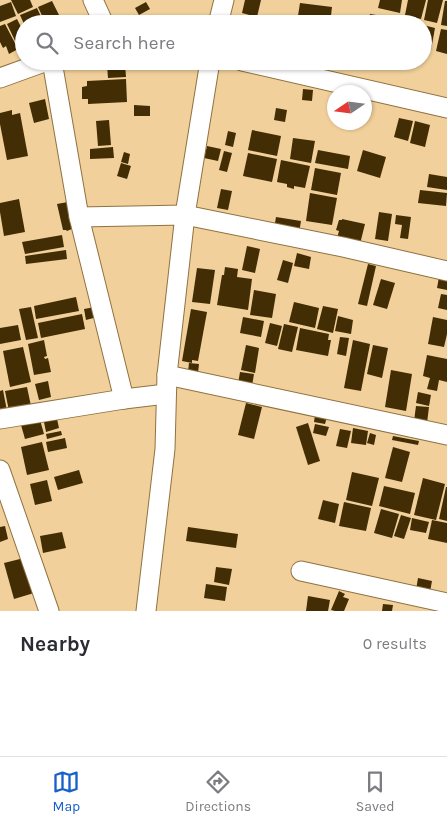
<!DOCTYPE html>
<html lang="en">
<head>
<meta charset="utf-8">
<style>
  body { margin:0; font-family:Karla,sans-serif; background:#f2f2f3; color:#2b2b33 }
  .compass { position:absolute; left:327px; top:85px; width:45px; height:45px; border-radius:50%; background:#fff; box-shadow:0 1px 4px #0004; rotate:257deg }
  .list { margin:0; padding:0; list-style:none }
  h2 { display:flex; justify-content:space-between; align-items:center; height:65px; margin:0; padding:0 20px; font-size:21px }
  h2 small { font-size:16px; font-weight:400; color:#7c7c81 }
  .icon { flex:none; width:28px; height:28px; fill:none; stroke:currentColor; stroke-width:2; stroke-linecap:round; stroke-linejoin:round }
  .map { position:relative; flex:none; width:447px; height:611px; overflow:hidden }
  .search { position:absolute; background:#fff; box-shadow:0 1px 4px #0004; left:15px; right:15px; top:15px; height:55px; display:flex; align-items:center; gap:12px; box-sizing:border-box; padding:0 18px; border-radius:28px; color:#7c7c81; font-size:19px }
  .sheet { height:145px; background:#fff }
  nav { display:flex; justify-content:space-around; align-items:center; box-sizing:border-box; height:70px; border-top:1px solid #e1e1e2; background:#fff; font-size:14px; color:#7c7c81 }
  nav a { display:grid; justify-items:center; gap:2px }
  nav .on { color:#175fca }
  .map>svg:first-child { display:block }
  .building { fill:#422d04 }
  .lines { fill:none; stroke-linecap:round; stroke-linejoin:round }
  .minor-casing { stroke:#907240; stroke-width:21 }
  .minor { stroke:#fff; stroke-width:19 }
</style>
</head>
<body>
<div class="map">
<svg width="447" height="611" viewBox="0 0 447 611">
  <rect width="100%" height="100%" fill="#f1d09b"/>
  <g class="building">
    <path d="M11,0H30L33,7L18,14Z"/>
    <path d="M245,0H261L257,17L242,13Z"/>
    <path d="M380,0H402L400,13L378,8Z"/>
    <path d="M408,0H426L421,19L405,15Z"/>
    <path d="M428,0H443L437,23L424,20Z"/>
    <path d="M52,1L59,15L45,22L38,7Z"/>
    <path d="M445,1H447V26L441,25Z"/>
    <path d="M11,2L16,16L0,22V6Z"/>
    <path d="M146,2L150,9L139,15L135,8Z"/>
    <path d="M300,3L332,7L330,24H307L297,22Z"/>
    <path d="M37,8L43,21L36,24H24L20,15Z"/>
    <path d="M370,14L394,18L393,24H368Z"/>
    <path d="M228,15L240,19L239,24H227Z"/>
    <path d="M17,19L24,33V46L19,49L7,24Z"/>
    <path d="M5,24L18,49L9,54L6,46L3,48L0,42V26Z"/>
    <path d="M423,25L435,28L431,50L423,48Z"/>
    <path d="M441,29L447,30V54L436,51Z"/>
    <path d="M125,64L126,77L108,78L107,65Z"/>
    <path d="M126,79L127,102L88,104V99H82V87L87,86V81Z"/>
    <path d="M303,89L313,90L312,101L302,100Z"/>
    <path d="M45,99L49,119L34,123L29,103Z"/>
    <path d="M134,105L150,106V116H134Z"/>
    <path d="M276,108L287,110L285,122L274,120Z"/>
    <path d="M12,110V115L20,113L28,156L7,160L0,124V113Z"/>
    <path d="M399,118L413,121L408,141L394,137Z"/>
    <path d="M109,120L111,145L98,146L96,121Z"/>
    <path d="M415,121L430,125L425,147L410,143Z"/>
    <path d="M252,130L281,136L277,156L248,150Z"/>
    <path d="M228,131L236,133L233,147L225,145Z"/>
    <path d="M293,138L315,141L311,163L290,159Z"/>
    <path d="M207,146L221,149L218,161L204,158Z"/>
    <path d="M113,147L114,158L90,159V149Z"/>
    <path d="M318,150L350,156L348,169L315,163Z"/>
    <path d="M363,150L386,157L380,178L357,171Z"/>
    <path d="M224,151L232,153L227,172L219,170Z"/>
    <path d="M124,152L130,154L128,164L121,162Z"/>
    <path d="M248,153L277,159L272,182L243,176Z"/>
    <path d="M281,160L310,166L305,188L294,186V189L287,187V184L277,182Z"/>
    <path d="M121,163L131,166L127,179L117,176Z"/>
    <path d="M315,168L341,173L337,195L311,190Z"/>
    <path d="M429,174L447,177V190L427,187Z"/>
    <path d="M221,189L232,191L228,210L217,208Z"/>
    <path d="M420,190L447,193L446,206L418,203Z"/>
    <path d="M310,193L337,198L332,225L306,221Z"/>
    <path d="M19,199L25,232L4,236L0,212V203Z"/>
    <path d="M68,202L74,228L67,231L66,230H63L57,204Z"/>
    <path d="M379,212L392,214L388,241L375,239Z"/>
    <path d="M396,215L411,217L408,239L400,238L402,225L395,224Z"/>
    <path d="M276,217L301,221L299,233L274,229Z"/>
    <path d="M342,219L365,224L360,244L337,238L339,231L336,230L339,220H342Z"/>
    <path d="M62,235L64,247L25,254L22,242Z"/>
    <path d="M247,246L260,249L255,273L242,270Z"/>
    <path d="M66,250L67,259L26,264L25,256Z"/>
    <path d="M297,253L311,257L309,269L294,266Z"/>
    <path d="M283,260L293,263L288,283L277,280Z"/>
    <path d="M368,264L376,266L367,306L358,304Z"/>
    <path d="M225,267L238,269L237,277L252,279L248,310L217,305L222,275H224Z"/>
    <path d="M197,268L215,270L210,304L192,302Z"/>
    <path d="M439,277L447,279V290L437,288Z"/>
    <path d="M381,279L395,283L387,309L373,305Z"/>
    <path d="M254,290L276,294L272,318L250,315Z"/>
    <path d="M441,294L447,295V310L438,308Z"/>
    <path d="M76,297L79,311L36,319L34,306Z"/>
    <path d="M294,302L319,308L315,328L289,322Z"/>
    <path d="M323,306L338,309L333,333L317,329Z"/>
    <path d="M31,307L38,338L26,340L19,309Z"/>
    <path d="M95,307L97,317L86,320L84,309Z"/>
    <path d="M191,309L207,312L198,361L192,360V363L182,361Z"/>
    <path d="M82,314L85,329L41,338L38,323Z"/>
    <path d="M338,316L353,320L351,334L335,331Z"/>
    <path d="M243,317L264,321L261,337L240,333Z"/>
    <path d="M433,317L447,320V334L444,347L428,344Z"/>
    <path d="M270,323L282,326L277,346L265,343Z"/>
    <path d="M284,324L298,327L292,352L278,349Z"/>
    <path d="M18,325L21,340L0,344V328Z"/>
    <path d="M300,328L329,334L328,340H331L328,356L296,350Z"/>
    <path d="M340,337L349,338L346,356L337,354Z"/>
    <path d="M44,340L47,356L44,357L45,359L48,358L51,372L34,375L28,344Z"/>
    <path d="M353,340L370,344L361,391L344,388Z"/>
    <path d="M246,345L259,348L255,373L241,370Z"/>
    <path d="M373,345L388,348L382,378L367,374Z"/>
    <path d="M23,347L31,382L10,387L3,351Z"/>
    <path d="M427,355L447,359V382L439,380L437,391L427,389L430,378L423,376Z"/>
    <path d="M189,363L199,364L198,373L188,372Z"/>
    <path d="M391,370L412,374L406,411L385,407Z"/>
    <path d="M240,372L254,374L252,386L238,384Z"/>
    <path d="M48,381L51,397L39,400L35,384Z"/>
    <path d="M27,387L31,406L9,411L5,391Z"/>
    <path d="M3,390L7,411L0,412V391Z"/>
    <path d="M418,392L431,395L429,406L416,403Z"/>
    <path d="M246,403L262,407L254,439L238,435Z"/>
    <path d="M416,406L429,407L427,423L414,421Z"/>
    <path d="M315,415L327,417L325,424L314,422Z"/>
    <path d="M57,419L59,428L46,432L44,422Z"/>
    <path d="M40,420L44,434L25,439L21,425Z"/>
    <path d="M308,423L320,461L308,465L296,427Z"/>
    <path d="M315,424L329,427L326,436L313,433Z"/>
    <path d="M353,428L368,431L366,445L351,443Z"/>
    <path d="M340,429L351,431L347,448L336,446Z"/>
    <path d="M61,431L62,435L47,439L46,434Z"/>
    <path d="M370,433L376,435L374,445L367,443Z"/>
    <path d="M393,436L419,441L418,445L392,440Z"/>
    <path d="M65,438L67,448L48,452L46,442Z"/>
    <path d="M42,442L49,470L27,475L21,447Z"/>
    <path d="M393,447L410,452L402,482L385,478Z"/>
    <path d="M79,470L83,483L58,490L54,477Z"/>
    <path d="M352,472L379,478L372,506L346,500Z"/>
    <path d="M423,478L445,484L436,520L414,515Z"/>
    <path d="M47,480L52,501L35,505L30,484Z"/>
    <path d="M384,486L415,493L410,514L379,506Z"/>
    <path d="M446,487H447V521L439,519Z"/>
    <path d="M323,500L339,504L335,523L318,519Z"/>
    <path d="M344,502L371,508L366,531L339,526Z"/>
    <path d="M381,509L399,514L392,538L374,533Z"/>
    <path d="M401,515L411,518L404,539L394,536Z"/>
    <path d="M412,518L429,522L426,533L410,530Z"/>
    <path d="M432,520L447,523V543L428,539Z"/>
    <path d="M5,526L8,539L0,542V527Z"/>
    <path d="M188,527L238,534L236,548L186,541Z"/>
    <path d="M62,532L66,548L43,553L40,536Z"/>
    <path d="M24,558L34,593L14,599L4,563Z"/>
    <path d="M216,567L232,569L229,585L214,582Z"/>
    <path d="M418,578L432,581L430,592L416,590Z"/>
    <path d="M206,584L227,587L225,601L204,598Z"/>
    <path d="M339,591L345,594L343,597L349,599L344,611H335L331,610Z"/>
    <path d="M308,596L330,600L328,611H306Z"/>
    <path d="M383,604L393,605L392,611H382Z"/>
  </g>
  <g class="lines">
    <g class="minor-casing">
      <g id="minor">
        <path d="M93,0L104,24"/>
        <path d="M218,24L224,0"/>
        <path d="M52,61L79,217L124,399"/>
        <path d="M242,61L447,108"/>
        <path d="M0,78L47,61"/>
        <path d="M79,217L185,215L343,247L447,271"/>
        <path d="M167,375L447,435"/>
        <path d="M0,419L124,399L166,394"/>
        <path d="M0,470L49,611"/>
        <path d="M301,571L447,603"/>
        <path d="M146,611L165,449L167,375L185,215L210,61"/>
      </g>
    </g>
    <use href="#minor" class="minor"/>
  </g>
</svg>
<svg class="compass" viewBox="-18 -18 36 36"><path d="M0-13l5 13h-10z" fill="#e53935"/><path d="M0 13l5-13h-10z" fill="#7c7c81"/></svg>
<div class="search"><svg class="icon" aria-label="search" viewBox="0 0 24 24"><circle cx="10" cy="10" r="6"/><path d="M15 15l6 6"/></svg>Search here</div>
</div>
<section class="sheet">
<h2>Nearby<small>0 results</small></h2>
<ul class="list">
</ul>
</section>
<nav>
<a class="on"><svg class="icon" aria-label="map" viewBox="0 0 24 24"><path d="M3 6l6-2 6 2 6-2v14l-6 2-6-2-6 2zM9 4v14M15 6v14"/></svg>Map</a>
<a><svg class="icon" aria-label="directions" viewBox="0 0 24 24"><path d="M12 3l9 9-9 9-9-9zM9 14v-3h6M13 9l2 2-2 2"/></svg>Directions</a>
<a><svg class="icon" aria-label="saved" viewBox="0 0 24 24"><path d="M7 4h10v16l-5-4-5 4z"/></svg>Saved</a>
</nav>
</body>
</html>
